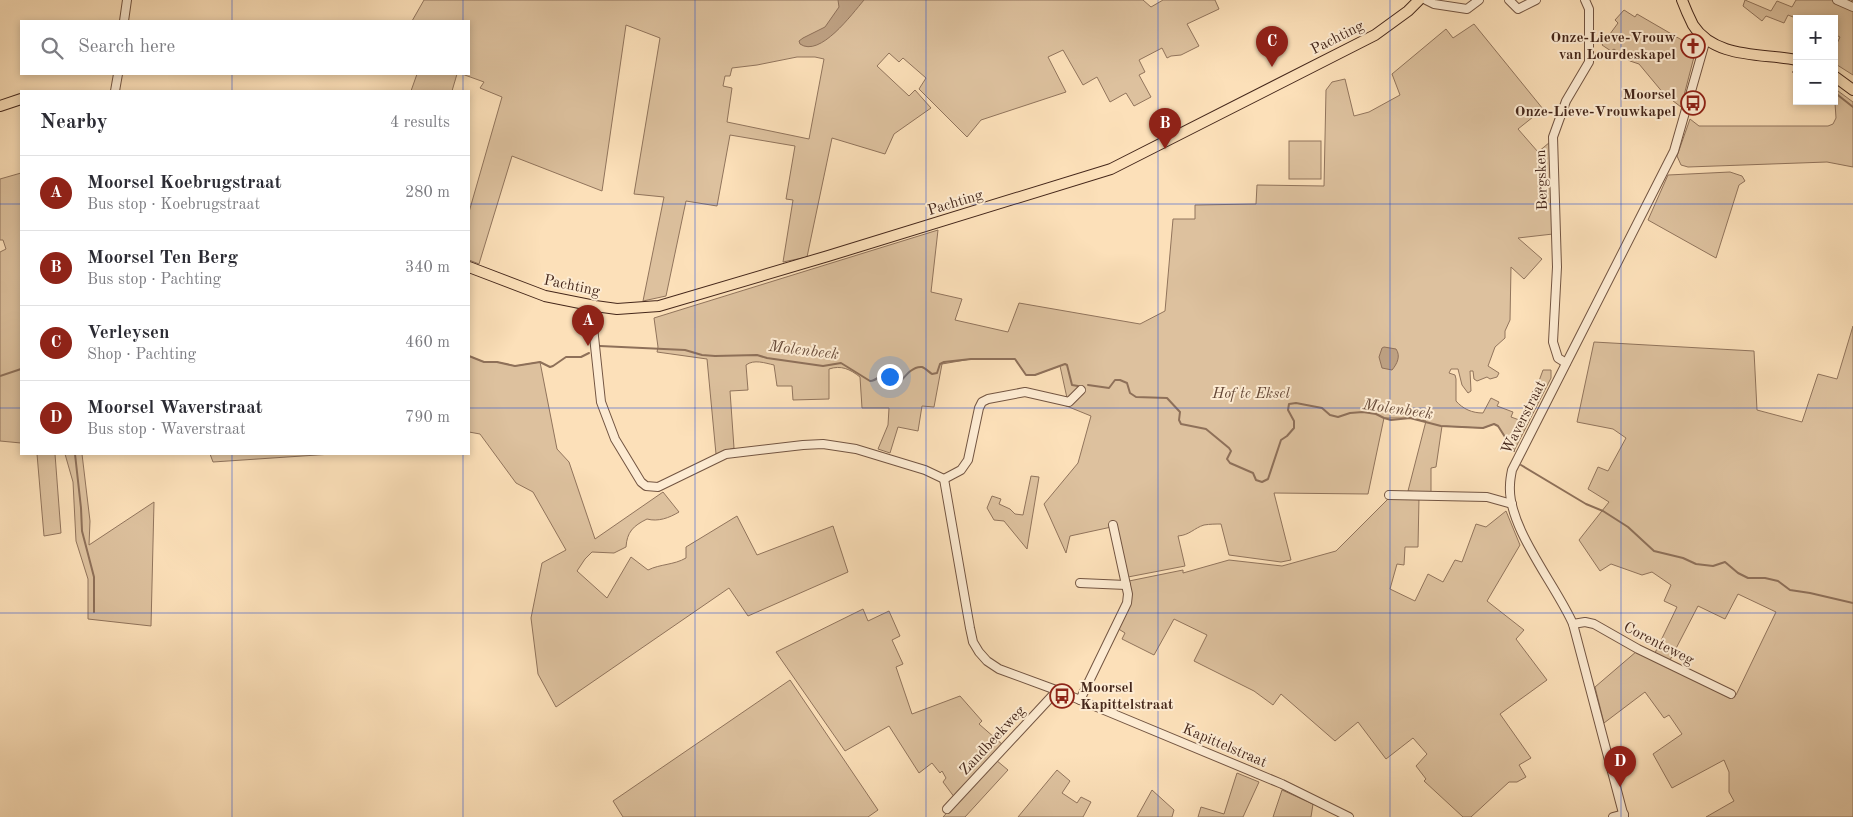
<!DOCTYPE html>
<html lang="en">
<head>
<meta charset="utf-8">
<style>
  body { margin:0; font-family:"Old Standard TT",serif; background:#f7f7f7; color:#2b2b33 }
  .controls { position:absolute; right:15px; top:15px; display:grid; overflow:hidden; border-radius:0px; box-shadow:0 2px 8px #0003 }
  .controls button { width:45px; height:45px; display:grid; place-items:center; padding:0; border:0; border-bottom:1px solid #e1e1e2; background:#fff; color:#2b2b33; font:25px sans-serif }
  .you { position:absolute; left:889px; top:376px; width:18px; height:18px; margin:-12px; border:4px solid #fff; border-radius:50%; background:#1a73e8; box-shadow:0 0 0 8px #1a73e833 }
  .badge { display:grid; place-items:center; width:32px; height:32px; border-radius:50%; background:#8f2418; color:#fff; font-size:16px; font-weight:700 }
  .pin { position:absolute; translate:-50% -41px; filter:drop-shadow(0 1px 2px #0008) }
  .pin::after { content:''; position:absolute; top:26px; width:18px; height:15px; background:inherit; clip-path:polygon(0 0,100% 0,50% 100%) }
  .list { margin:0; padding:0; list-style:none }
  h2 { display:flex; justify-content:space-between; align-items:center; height:65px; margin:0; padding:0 20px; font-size:21px }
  h2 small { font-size:16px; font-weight:400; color:#7c7c81 }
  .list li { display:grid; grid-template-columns:32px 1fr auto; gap:15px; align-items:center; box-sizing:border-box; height:75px; padding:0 20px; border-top:1px solid #e1e1e2 }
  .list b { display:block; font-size:19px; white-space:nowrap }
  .list p { margin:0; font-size:16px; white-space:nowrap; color:#7c7c81 }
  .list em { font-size:16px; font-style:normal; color:#7c7c81 }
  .icon { flex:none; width:28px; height:28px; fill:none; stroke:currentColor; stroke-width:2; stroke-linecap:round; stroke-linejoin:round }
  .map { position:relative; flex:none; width:1853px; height:817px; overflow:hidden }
  .search { position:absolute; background:#fff; box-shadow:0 2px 8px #0003; left:20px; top:20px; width:450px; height:55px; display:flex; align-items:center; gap:12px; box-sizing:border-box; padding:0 18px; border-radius:0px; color:#7c7c81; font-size:19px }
  .panel { position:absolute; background:#fff; box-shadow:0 2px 8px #0003; left:20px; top:90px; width:450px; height:365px; border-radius:0px }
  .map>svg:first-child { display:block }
  .green { fill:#ddc19e; stroke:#91745c; fill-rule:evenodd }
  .water { fill:#bea183; stroke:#8e7059 }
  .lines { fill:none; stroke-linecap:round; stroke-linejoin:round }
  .stream { stroke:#8e7059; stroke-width:2 }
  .minor-casing { stroke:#735542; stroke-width:10 }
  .major-casing { stroke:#45271b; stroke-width:12 }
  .minor { stroke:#fdebd2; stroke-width:8 }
  .major { stroke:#fce0b9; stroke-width:10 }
  .grid { fill:none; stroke:#1d4ed8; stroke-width:1; stroke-opacity:0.55 }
  .labels { text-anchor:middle; stroke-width:4; stroke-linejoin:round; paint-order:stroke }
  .street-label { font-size:15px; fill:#45271b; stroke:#fdebd2 }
  .poi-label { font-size:15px; font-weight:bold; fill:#45271b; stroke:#fdebd2; text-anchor:end }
  .park-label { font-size:15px; font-style:italic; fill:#634635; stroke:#fdebd2 }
  .water-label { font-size:16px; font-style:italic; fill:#694c3a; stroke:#fdebd2 }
</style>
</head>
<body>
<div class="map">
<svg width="1853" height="817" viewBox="0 0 1853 817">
  <rect width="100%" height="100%" fill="#fce0b9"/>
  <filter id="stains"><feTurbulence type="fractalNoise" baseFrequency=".004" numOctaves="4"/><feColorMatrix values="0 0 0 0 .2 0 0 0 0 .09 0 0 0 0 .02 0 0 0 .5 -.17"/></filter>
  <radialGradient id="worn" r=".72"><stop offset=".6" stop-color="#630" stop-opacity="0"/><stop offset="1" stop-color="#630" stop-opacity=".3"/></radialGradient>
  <g class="green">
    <path d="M424,0H1143L1151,7L1163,0H1215L1219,9L1187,24L1199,46L1181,55L1171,56L1167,58L1162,48L1139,60L1145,72L1139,75L1151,97L1134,106L1126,93L1110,102L1097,77L1083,85L1063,50L1048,57L1066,92L981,120L967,137L919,89L926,78L903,58L899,62L889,53L877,66L909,96L915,90L931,108L894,134L885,154L832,138L807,257L783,262L793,200L786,199L795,146L730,135L717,206L686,201L666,296L643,301L664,197L634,194L660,38L626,25L602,191L512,156L479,264L469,260V212L502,97L480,88L484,82L462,74H469V21H412ZM797,57H815L824,59L809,139L727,122L732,88L723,86L725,76H730L732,68L757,65Z"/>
    <path d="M1745,0L1771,11L1777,1L1792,7L1796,0H1832L1853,9V75L1834,63V50L1840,37L1834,34V19H1798L1788,15L1784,23L1766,16L1762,21L1743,6Z"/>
    <path d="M1624,10L1635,17L1637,14L1687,43L1685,48L1695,53L1681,107L1664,94L1639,64L1630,61L1614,49L1611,51L1602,45L1618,23L1615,20Z"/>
    <path d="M1474,24L1543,109L1518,129L1538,152L1550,142L1553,234L1518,238L1542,259L1524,279L1511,267L1510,320L1505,331V338L1495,347L1488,366L1499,373L1497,377L1490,379L1487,377L1477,381L1474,379L1473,371H1470L1471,391L1468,393L1462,385L1458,369H1451L1449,373L1455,375L1456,379V401C1463,409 1472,413 1483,413L1491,398L1499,402L1497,406L1513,412L1511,417L1522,421L1535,400L1530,398L1533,391L1535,392L1543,370H1551V378L1514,451L1498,426L1494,424L1483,428L1442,426L1436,467L1431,468V493L1408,491L1426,421L1410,418H1384L1368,494L1274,493L1291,560L1281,562L1229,555L1221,524C1216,524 1210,524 1204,525C1194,528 1190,535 1178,536L1185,566L1128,577L1116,526L1070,536L1066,553L1044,504L1078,463L1091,416L1064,405L1067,398L1060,366L1035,375H1026L1015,359H971L942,364L934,407L922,406L918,431L898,427L890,453L878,449L888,425L889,408H862L860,377C850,369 841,365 829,369V399L793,400L792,386H777L774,365C765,363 754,359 746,365L748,390L730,391L734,448L716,454L707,359L657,352L658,347L654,318L938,230L931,292L962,299L955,320L1008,332L1019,303L1140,324L1165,311L1173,219H1195V205L1256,204L1257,185L1324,186L1326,90L1332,82L1345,79L1354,116L1369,112L1400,95L1392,74L1446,29L1453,38Z"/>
    <path d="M417,74H457L452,91H411Z"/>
    <path d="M1834,88L1853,102V167L1827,162L1688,167L1681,165L1677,156L1690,119L1699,126H1828L1833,124L1836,118Z"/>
    <rect x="1289" y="141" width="32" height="38"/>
    <path d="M1730,172L1742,176L1745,181L1739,185L1716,258L1648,220L1668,175Z"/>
    <path d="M21,173V443L0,441V252L6,249L3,240H0V179Z"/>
    <path d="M1853,326V817H1706L1734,801L1729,792V772L1724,760L1672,788L1653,754L1682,734L1669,715L1664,718L1645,692L1604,723L1595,687L1637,651L1733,696L1736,695L1776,612L1738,594L1725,619L1698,606L1669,662L1654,655L1677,607L1664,601L1671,585L1652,572L1642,575L1611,564L1600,571L1579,540L1609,502L1588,489L1598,467L1608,471L1626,438L1613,429L1577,422L1594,342L1754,351L1757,410L1802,422L1818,374L1837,379Z"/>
    <path d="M469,356L484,362H497L515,366L540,362L557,449L569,462L595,539L663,492L679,512C669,518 658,522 647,519C633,526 627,532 626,547L614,553L592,552L585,559L577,571L607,598L631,557L648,570C660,564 674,565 686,558V547L737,516L757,555L833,526L848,572L748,616L729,588L556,707L538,674L531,618L542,563L566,550L533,492L516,483L480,434L469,432Z"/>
    <path d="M37,454H55L61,533L44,536Z"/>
    <path d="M65,454H82L90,521L89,545L154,502L151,626L88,619V579L76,541L73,482Z"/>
    <path d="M210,454H332L213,462Z"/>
    <path d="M1031,476L1039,477L1027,549L1004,521L994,520L987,508L992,496L1001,499L999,504L1010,509L1015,514L1023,515Z"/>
    <path d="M1389,498H1419L1418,547H1405L1404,565L1397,564L1390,589L1415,601L1428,574L1443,582L1455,560L1462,562L1476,524L1486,527L1506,511L1520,545L1487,601L1524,630L1516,639L1547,680L1500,714L1531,758L1519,765L1526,777L1517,782H1509L1471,817H1463L1424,781L1426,779L1416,766L1427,754L1413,738L1386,759L1358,722L1335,741L1281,694L1273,705L1254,691L1194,661L1207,635L1174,619L1154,655L1122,639L1125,633L1117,628L1130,590L1129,581L1183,570V573L1229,560L1282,566L1336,551Z"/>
    <path d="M863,609L868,621L889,611L900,636L892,640L903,664L896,667L912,714L960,696L982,721L979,724L1003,745L955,798L943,782L946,778L942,771L940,773L932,763L919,773L889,726L845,751L776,652Z"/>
    <path d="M790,680L878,810L868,817H623L613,801Z"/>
    <path d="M996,760L1008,770L965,817H943Z"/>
    <path d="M1057,770L1070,781L1062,793L1077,803L1081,797L1091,802L1083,817H1018Z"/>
    <path d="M1237,773L1259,782L1243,817H1198L1201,807L1224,814Z"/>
    <path d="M1152,790L1174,810L1172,817H1137Z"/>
    <path d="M1282,790L1313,804L1311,817H1273Z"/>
  </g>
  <g class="water">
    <path d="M838,0H864C852,14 820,58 800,44L799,41L803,38L825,27L839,7Z"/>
    <path d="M1384,347L1396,349C1401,356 1397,364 1392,370L1382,368L1379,357L1382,348Z"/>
  </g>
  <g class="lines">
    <g class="stream">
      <path d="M1852,0H1853"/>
      <path d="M1793,72L1797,73"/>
      <path d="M1834,92L1853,107"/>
      <path d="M600,346L685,350L702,355L715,356L757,355L767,358L823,366L841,363L870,381C878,381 880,373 888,372L897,381H901C906,375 913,366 922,367C925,368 929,372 932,374L937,373L940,364L944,362L971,359H1015L1026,375H1035L1065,364L1067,365L1072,385L1078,386"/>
      <path d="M469,356L484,362H497L515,366L540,362L550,367L553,366L566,357H581L589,353"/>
      <path d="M0,376L21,369"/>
      <path d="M1088,385L1109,388L1115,380H1120L1127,383L1130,393L1136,397L1167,398L1180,412L1179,420L1181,424L1206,429L1229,448L1231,451L1227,459L1230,463L1253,473L1256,480L1262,482L1268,479L1281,440L1287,436L1294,428V421L1288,410L1289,404L1296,403L1322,408L1330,415L1338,417L1350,413L1363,412L1376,414L1384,418L1391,420L1410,418L1441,426L1483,428L1494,424L1498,426L1514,451"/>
      <path d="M75,454L81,508L82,531L94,577V612"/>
      <path d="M1521,465L1586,504L1603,511L1628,527L1654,551L1683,558L1696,564L1713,566L1725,562L1738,573L1748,578H1765L1778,581L1790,590L1810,593L1853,603"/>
    </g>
    <g class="minor-casing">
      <g id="minor">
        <path d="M1426,0L1434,4L1467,9L1479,0"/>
        <path d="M1509,0L1518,9L1536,0"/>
        <path d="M1837,0L1853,7"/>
        <path d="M124,21L127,0"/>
        <path d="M115,91L118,74"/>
        <path d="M595,306L593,327L601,402L615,439L641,482L646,486L658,487L726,454L803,445L823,444L856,449L925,470L944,479"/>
        <path d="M1566,363L1558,358L1553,342L1557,267L1553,137L1566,101L1589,62V9L1585,0"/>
        <path d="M944,479L970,628L973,642L979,652L987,661L999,669L1056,690L1282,784L1349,817"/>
        <path d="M944,479L961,470L968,460L979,408L982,402L988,399L1025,392L1069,402L1081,390"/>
        <path d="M1389,495L1487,497L1512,504"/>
        <path d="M1080,583L1126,585"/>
        <path d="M1573,624L1585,622L1594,624L1638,649L1731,694"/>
        <path d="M1080,700L1127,603L1128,594L1113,525"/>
        <path d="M947,809L1053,695L1056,690"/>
        <path d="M1613,817L1624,814"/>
        <path d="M1624,817L1573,624C1556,585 1507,527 1510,485C1510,480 1511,475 1512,470L1674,151L1706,39"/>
      </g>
    </g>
    <g class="major-casing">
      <g id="major">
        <path d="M1682,0C1685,8 1689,17 1693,25C1715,59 1762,53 1797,60"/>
        <path d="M1834,76L1853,90"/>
        <path d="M0,106L21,99"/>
        <path d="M469,267L545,296L595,306L617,309L659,306L828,256L1111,169L1375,35L1408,11L1419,0"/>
      </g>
    </g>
    <use href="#minor" class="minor"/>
    <use href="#major" class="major"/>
  </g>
  <path class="grid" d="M232,0V21M463,0V21M695,0V817M926,0V817M1158,0V817M1390,0V817M1621,0V817M232,74V91M463,74V91M0,204H21M469,204H1853M0,408H21M469,408H1853M232,454V817M463,454V817M0,613H1853"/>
  <defs>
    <g id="church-ring" transform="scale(1.25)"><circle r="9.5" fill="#fdebd2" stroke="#8f2418" stroke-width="1.5"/><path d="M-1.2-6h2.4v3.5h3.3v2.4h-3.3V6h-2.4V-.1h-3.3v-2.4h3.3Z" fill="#8f2418"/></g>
    <g id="bus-ring" transform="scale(1.25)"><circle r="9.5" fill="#fdebd2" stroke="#8f2418" stroke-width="1.5"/><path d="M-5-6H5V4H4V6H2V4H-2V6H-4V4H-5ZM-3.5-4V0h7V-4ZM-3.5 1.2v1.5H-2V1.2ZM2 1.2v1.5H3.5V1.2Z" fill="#8f2418"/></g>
  </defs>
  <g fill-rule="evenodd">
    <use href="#church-ring" x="1693" y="46"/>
    <use href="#bus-ring" x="1693" y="103"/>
    <use href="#bus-ring" x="1062" y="696"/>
  </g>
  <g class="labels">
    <g class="street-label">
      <text transform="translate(1337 37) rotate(-27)" y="5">Pachting</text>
      <text transform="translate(1541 180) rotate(-92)" y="5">Bergsken</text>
      <text transform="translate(955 202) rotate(-17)" y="5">Pachting</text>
      <text transform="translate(572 285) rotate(12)" y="5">Pachting</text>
      <text transform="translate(1523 417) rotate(-63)" y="5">Waverstraat</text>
      <text transform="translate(1659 643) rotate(27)" y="5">Corenteweg</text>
      <text transform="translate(992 740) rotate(-47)" y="5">Zandbeekweg</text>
      <text transform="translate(1225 745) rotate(23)" y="5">Kapittelstraat</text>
    </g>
    <g class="poi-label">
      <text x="1676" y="42">Onze-Lieve-Vrouw<tspan x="1676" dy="17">van Lourdeskapel</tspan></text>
      <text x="1676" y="99">Moorsel<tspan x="1676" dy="17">Onze-Lieve-Vrouwkapel</tspan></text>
      <text x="1080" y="692" text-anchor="start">Moorsel<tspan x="1080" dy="17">Kapittelstraat</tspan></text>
    </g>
    <g class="park-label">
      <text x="1251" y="398">Hof te Eksel</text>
    </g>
    <g class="water-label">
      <text transform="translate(804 349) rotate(7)" y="6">Molenbeek</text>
      <text transform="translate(1398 408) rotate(8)" y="6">Molenbeek</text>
    </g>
  </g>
  <rect width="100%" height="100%" filter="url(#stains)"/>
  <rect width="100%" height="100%" fill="url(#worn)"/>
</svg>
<div class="controls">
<button>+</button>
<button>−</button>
</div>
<div class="you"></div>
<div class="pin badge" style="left:588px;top:346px">A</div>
<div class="pin badge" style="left:1165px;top:149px">B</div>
<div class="pin badge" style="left:1272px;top:67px">C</div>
<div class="pin badge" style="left:1620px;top:787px">D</div>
<div class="search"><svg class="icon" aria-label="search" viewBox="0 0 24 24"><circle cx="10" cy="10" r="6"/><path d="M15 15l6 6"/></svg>Search here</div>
<section class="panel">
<h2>Nearby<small>4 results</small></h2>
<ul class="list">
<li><span class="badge">A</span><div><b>Moorsel Koebrugstraat</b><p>Bus stop · Koebrugstraat</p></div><em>280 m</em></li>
<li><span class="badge">B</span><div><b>Moorsel Ten Berg</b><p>Bus stop · Pachting</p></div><em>340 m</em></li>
<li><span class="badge">C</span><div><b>Verleysen</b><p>Shop · Pachting</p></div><em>460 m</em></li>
<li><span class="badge">D</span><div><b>Moorsel Waverstraat</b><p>Bus stop · Waverstraat</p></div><em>790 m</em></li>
</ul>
</section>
</div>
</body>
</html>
